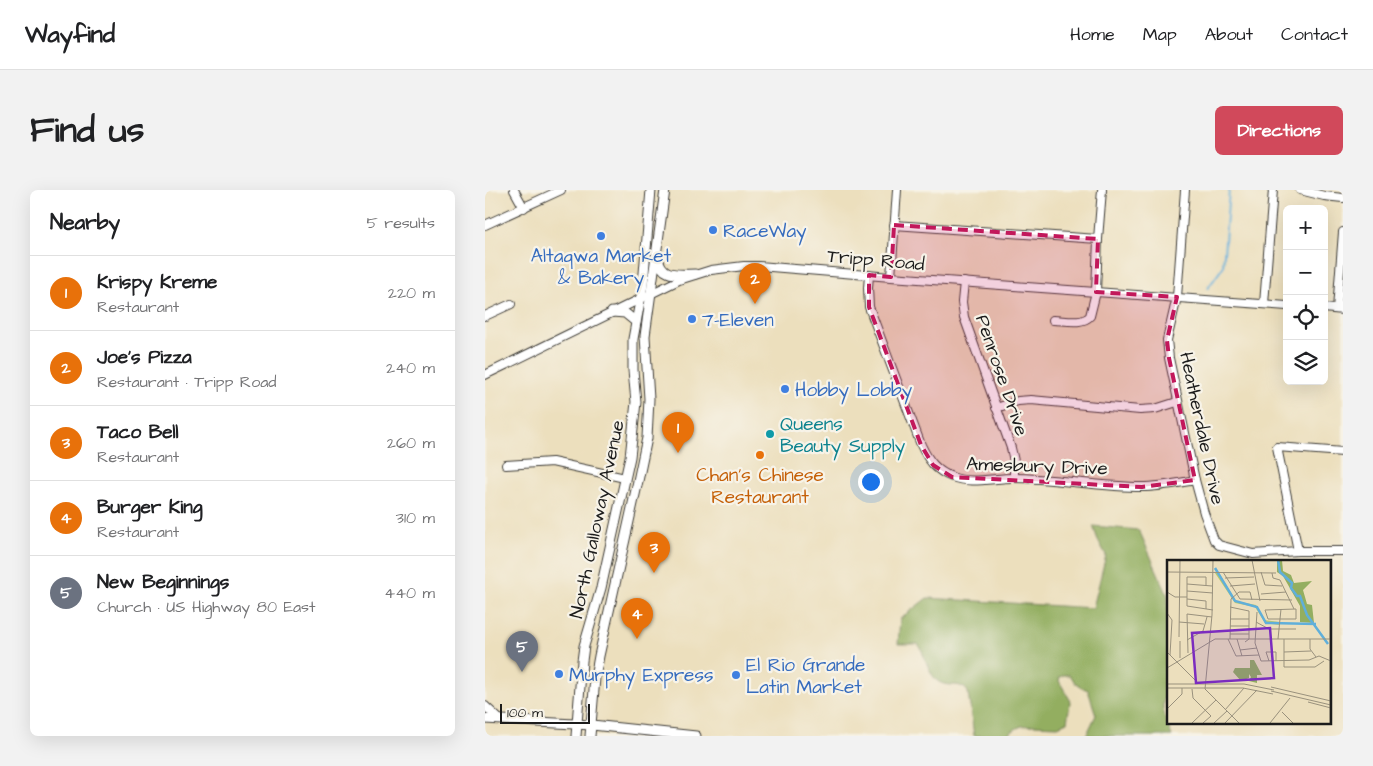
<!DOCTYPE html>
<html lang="en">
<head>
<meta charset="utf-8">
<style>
  body { margin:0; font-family:"Architects Daughter",sans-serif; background:#f2f2f2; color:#202124 }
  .controls { position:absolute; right:15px; top:15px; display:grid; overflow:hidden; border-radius:8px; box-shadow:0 5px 20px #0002 }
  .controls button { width:45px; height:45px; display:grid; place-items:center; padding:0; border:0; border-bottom:1px solid #e0e0e0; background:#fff; color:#202124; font:25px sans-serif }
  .scale { position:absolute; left:15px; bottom:12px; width:90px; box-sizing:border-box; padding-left:5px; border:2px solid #1c1c1c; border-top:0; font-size:14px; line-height:18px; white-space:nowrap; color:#1c1c1c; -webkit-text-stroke:4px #f7f3e8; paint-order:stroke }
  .you { position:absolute; left:385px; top:291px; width:18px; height:18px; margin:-12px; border:4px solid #fff; border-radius:50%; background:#1a73e8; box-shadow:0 0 0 8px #1a73e833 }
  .badge { display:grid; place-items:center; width:32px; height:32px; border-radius:50%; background:#d1495b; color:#fff; font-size:16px; font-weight:700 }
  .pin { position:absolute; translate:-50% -41px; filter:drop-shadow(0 1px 2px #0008) }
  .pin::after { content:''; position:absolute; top:26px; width:18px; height:15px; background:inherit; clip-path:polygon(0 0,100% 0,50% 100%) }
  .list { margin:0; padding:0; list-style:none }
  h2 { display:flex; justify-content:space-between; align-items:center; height:65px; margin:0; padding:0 20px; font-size:21px }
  h2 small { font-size:16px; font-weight:400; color:#757577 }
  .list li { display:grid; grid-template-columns:32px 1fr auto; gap:15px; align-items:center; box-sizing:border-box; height:75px; padding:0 20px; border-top:1px solid #e0e0e0 }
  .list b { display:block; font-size:19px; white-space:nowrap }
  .list p { margin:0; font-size:16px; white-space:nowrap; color:#757577 }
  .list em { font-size:16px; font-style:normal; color:#757577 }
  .icon { flex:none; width:28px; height:28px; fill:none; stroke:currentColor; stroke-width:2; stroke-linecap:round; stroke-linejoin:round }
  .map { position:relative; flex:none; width:858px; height:546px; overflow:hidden; border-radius:8px }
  header { display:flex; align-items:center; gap:30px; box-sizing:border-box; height:70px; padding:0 25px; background:#fff; border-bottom:1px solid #e0e0e0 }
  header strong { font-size:24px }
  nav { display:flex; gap:28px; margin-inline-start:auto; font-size:18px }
  .intro { display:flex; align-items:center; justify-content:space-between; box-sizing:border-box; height:120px; padding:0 30px }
  h1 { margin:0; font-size:35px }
  .button { padding:12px 22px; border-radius:8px; background:#d1495b; color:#fff; font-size:18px; font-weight:700 }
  main { display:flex; gap:30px; padding:0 30px }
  aside { flex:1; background:#fff; border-radius:8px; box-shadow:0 5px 20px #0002 }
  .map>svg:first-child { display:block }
  .forest { fill:#93ae60; stroke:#58653e }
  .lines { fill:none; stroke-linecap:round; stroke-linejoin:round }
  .stream { stroke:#60afda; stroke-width:2 }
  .minor-casing { stroke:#3b3934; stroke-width:10 }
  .major-casing { stroke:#3b3934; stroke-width:11 }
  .minor { stroke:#fff; stroke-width:8 }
  .major { stroke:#fff; stroke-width:9 }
  .marked { fill:#c2185b; fill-opacity:0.2; stroke:#c2185b; stroke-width:4; stroke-dasharray:10 6; stroke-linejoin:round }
  .shop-dot { fill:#3f7fe0; stroke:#f7f3e8; stroke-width:2 }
  .culture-dot { fill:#0f9aa8; stroke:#f7f3e8; stroke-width:2 }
  .food-dot { fill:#e8710a; stroke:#f7f3e8; stroke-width:2 }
  .labels { text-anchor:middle; stroke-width:4.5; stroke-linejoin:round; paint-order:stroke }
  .shop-label { font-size:19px; fill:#366cbe; stroke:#f7f3e8; text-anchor:start }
  .street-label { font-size:19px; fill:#1c1c1c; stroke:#f7f3e8 }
  .culture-label { font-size:19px; fill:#0d838f; stroke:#f7f3e8; text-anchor:start }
  .food-label { font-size:19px; fill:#c56008; stroke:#f7f3e8 }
  .inset-river { fill:none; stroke:#60afda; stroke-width:2.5 }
  .inset-road { fill:none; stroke:#99917d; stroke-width:1 }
  .view { fill:#7b2cbf; fill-opacity:0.15; stroke:#7b2cbf; stroke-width:2.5 }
  .inset-edge { fill:none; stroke:#1c1c1c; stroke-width:2.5 }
</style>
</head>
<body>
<header>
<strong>Wayfind</strong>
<nav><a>Home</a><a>Map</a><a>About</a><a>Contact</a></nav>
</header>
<div class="intro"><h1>Find us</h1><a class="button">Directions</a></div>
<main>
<aside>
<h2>Nearby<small>5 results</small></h2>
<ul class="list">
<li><span class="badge" style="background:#e8710a">1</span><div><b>Krispy Kreme</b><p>Restaurant</p></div><em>220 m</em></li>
<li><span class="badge" style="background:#e8710a">2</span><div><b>Joe's Pizza</b><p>Restaurant · Tripp Road</p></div><em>240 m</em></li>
<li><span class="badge" style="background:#e8710a">3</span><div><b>Taco Bell</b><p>Restaurant</p></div><em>260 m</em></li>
<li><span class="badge" style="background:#e8710a">4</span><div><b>Burger King</b><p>Restaurant</p></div><em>310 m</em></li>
<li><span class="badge" style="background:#6b7280">5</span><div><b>New Beginnings</b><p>Church · US Highway 80 East</p></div><em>440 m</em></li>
</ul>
</aside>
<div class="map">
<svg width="858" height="546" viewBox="0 0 858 546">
  <rect width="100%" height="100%" fill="#f7f3e8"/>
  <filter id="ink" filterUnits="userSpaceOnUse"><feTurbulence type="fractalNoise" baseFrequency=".02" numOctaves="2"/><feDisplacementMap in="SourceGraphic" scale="10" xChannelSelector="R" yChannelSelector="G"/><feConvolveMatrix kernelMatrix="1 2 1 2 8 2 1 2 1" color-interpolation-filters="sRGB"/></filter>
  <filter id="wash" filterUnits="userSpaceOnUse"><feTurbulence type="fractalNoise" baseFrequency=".0096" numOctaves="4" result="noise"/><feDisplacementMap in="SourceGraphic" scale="20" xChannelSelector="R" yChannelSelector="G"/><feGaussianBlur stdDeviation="1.12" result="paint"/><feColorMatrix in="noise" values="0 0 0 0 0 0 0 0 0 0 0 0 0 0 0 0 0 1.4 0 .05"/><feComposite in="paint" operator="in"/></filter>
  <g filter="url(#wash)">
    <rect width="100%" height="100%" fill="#ecdfbd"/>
    <path class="forest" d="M608,336L654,340L683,406V501C672,514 682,532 687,546H601L611,525L603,500L593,496L584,485H579L575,487L574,491L584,508L585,513L582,532L573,536L548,535L537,536L532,538L521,546H489L483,502C477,491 464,498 454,492C446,488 439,466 436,458L433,454H413L415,429L442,408L608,418L621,365L613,350Z"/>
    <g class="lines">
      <path class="stream" d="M723,98L738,77L744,0"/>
    </g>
  </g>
  <g filter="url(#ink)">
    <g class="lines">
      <g class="minor-casing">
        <g id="minor">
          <path d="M29,0L39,18"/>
          <path d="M700,0L692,107L682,150L684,168L710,290L719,323L729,350L734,355L768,364L813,361H858"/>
          <path d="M815,0L839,6L858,8"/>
          <path d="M0,35L76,0"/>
          <path d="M409,35L613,49"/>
          <path d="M384,85L383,98L384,117L436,255C443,270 451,281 467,287C484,294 509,288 528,288C571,288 614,297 657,297C675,297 693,293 710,290"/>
          <path d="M406,87L412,0"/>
          <path d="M479,92L477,112L479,127L526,258L529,271V288"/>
          <path d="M779,114L788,0"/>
          <path d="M839,118L858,120"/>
          <path d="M852,119L858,42"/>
          <path d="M0,126L26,114"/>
          <path d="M568,130C579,130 597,135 605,126L611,102L613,49L617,0"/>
          <path d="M0,185L194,90L226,80L259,76H274L406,87L802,116"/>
          <path d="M511,218L533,211L546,210L655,220L670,219L692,212"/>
          <path d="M21,275L67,272L140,288"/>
          <path d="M813,361L792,257L858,262"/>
          <path d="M0,516L14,529"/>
        </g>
      </g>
      <g class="major-casing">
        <g id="major">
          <path d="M173,67C176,88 193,84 210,84"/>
          <path d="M127,122L140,123L151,132"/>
          <path d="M0,529L107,535L211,546"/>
          <path d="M91,546L97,471L99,456L116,398L145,267L151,212L148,180V149L158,95L166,0"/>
          <path d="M105,546L110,488L114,466L153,291L162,248L164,209L160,146L180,0"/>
        </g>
      </g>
      <use href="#minor" class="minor"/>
      <use href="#major" class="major"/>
    </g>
  </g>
  <path class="marked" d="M409,35L613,49L611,102L692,107L682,150L684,168L710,290L657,297L467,287L448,275L436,255L384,117V85L406,87Z"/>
  <g class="shop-dot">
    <circle cx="228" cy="40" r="5"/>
    <circle cx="116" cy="46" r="5"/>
    <circle cx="207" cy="129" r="5"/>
    <circle cx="300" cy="199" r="5"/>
    <circle cx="74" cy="484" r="5"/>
    <circle cx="251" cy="485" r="5"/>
  </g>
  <circle class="culture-dot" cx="285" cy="244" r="5"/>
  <circle class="food-dot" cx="275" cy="265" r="5"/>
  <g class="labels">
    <g class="shop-label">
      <text x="238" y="47">RaceWay</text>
      <text x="116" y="72" text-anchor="middle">Altaqwa Market<tspan x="116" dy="22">&amp; Bakery</tspan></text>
      <text x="217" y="136">7-Eleven</text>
      <text x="310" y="206">Hobby Lobby</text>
      <text x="261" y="481">El Rio Grande<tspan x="261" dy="22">Latin Market</tspan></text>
      <text x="84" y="491">Murphy Express</text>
    </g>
    <g class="street-label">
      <text transform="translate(391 69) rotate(5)" y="7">Tripp Road</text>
      <text transform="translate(518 185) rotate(71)" y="7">Penrose Drive</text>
      <text transform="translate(718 238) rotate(78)" y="7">Heatherdale Drive</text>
      <text transform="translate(552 275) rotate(2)" y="7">Amesbury Drive</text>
      <text transform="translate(111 329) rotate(-78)" y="7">North Galloway Avenue</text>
    </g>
    <g class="culture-label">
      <text x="295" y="240">Queens<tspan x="295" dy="22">Beauty Supply</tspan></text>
    </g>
    <g class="food-label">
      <text x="275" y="291">Chan's Chinese<tspan x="275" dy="22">Restaurant</tspan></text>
    </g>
  </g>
  <g transform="translate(682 370)">
    <rect width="164" height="164" fill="#ecdfbd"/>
    <path d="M48,13H52L69,41L89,45L97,60L112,62V65L98,63L88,47L68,43Z" fill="#baca6c"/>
    <path d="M110,0H115L116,11L124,15L127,23L145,21L136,30L140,44L145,45L147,63L133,62V46L116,16L110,12ZM83,100H87L95,115H90V123L82,121L84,117L82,114V118L74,121L66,112L68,108H83Z" fill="#93ae60"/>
    <path class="inset-river" d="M111,0L113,12L125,23L124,28L130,36H133L140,55L161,84M48,8L68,41L90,47L99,63L149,64"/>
    <path class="inset-road" d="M46,0L45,55L38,129L72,163M85,0L93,41M163,0V163M0,12L109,13M56,12L73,39L125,40M94,12L98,25L115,26M105,13L106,18L113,20L127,49M58,18L87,17M20,24L45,26M39,25V17H20V46L46,50M63,26L88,24M20,31L46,33M0,32L8,37H20M94,34L119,32M20,39L39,41V49M63,47L82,51V79L78,82M129,49V59H101L98,50ZM90,52L88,83L94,101L142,100L152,96L164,101M0,53L5,60L3,95M63,59H82M12,62L37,64M89,62L102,69H129M63,66H82M63,74H82M12,77L13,0M61,79L69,96L92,95M63,79L64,39L72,32H83L85,40M70,79L75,96M111,79L114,49M117,79V107H148L157,101M143,79V89L149,97M20,80L36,71L40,57M13,81V98M73,90L90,88M0,92L30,122M117,92L144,91M21,93L20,54L45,57M102,101L99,92H109V101M0,108L48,79H163M0,124H77L107,130M104,127L164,141M0,128H76L106,134M25,129L26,138L44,156L36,163M104,131L164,145M141,142L164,148M0,149L15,134V128M58,150L77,128M115,152L126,163M25,163L49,140M47,163L60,151M58,163L90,130M103,163L123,138"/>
    <path class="view" d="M103,68L107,118L29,123L25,73Z"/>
    <rect width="164" height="164" class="inset-edge"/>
  </g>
</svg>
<div class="controls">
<button>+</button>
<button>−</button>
<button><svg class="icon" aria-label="locate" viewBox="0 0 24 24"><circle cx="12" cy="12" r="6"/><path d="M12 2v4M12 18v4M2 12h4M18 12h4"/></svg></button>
<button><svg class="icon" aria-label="layers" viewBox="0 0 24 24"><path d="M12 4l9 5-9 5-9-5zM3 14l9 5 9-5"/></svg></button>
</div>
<div class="scale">100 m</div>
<div class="you"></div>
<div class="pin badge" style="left:193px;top:263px;background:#e8710a">1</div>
<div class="pin badge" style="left:270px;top:114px;background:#e8710a">2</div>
<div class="pin badge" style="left:169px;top:383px;background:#e8710a">3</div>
<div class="pin badge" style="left:152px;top:449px;background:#e8710a">4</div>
<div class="pin badge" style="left:37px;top:482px;background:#6b7280">5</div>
</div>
</main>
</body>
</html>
